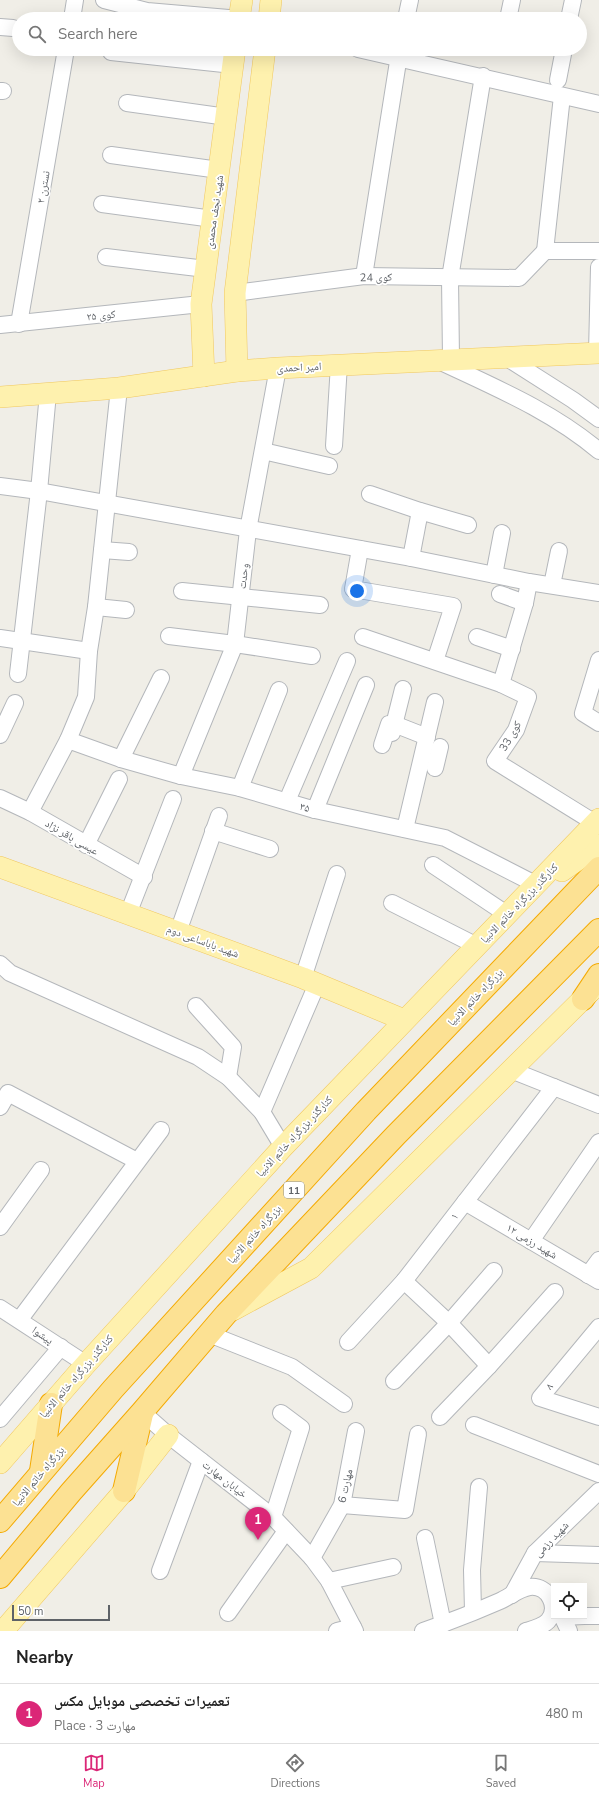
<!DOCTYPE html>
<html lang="en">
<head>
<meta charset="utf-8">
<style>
  body { margin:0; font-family:"Nunito Sans","Noto Naskh Arabic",sans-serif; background:#f2f2f2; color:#222 }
  .controls { position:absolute; right:12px; bottom:12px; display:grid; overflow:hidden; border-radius:0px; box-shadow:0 4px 16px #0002 }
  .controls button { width:36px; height:36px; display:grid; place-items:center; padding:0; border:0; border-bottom:1px solid #e0e0e0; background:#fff; color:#222; font:20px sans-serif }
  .scale { position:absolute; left:12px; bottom:10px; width:98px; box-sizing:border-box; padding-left:4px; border:2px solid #5e6267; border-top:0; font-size:11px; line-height:14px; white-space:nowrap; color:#5e6267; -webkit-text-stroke:3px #fff; paint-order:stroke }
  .you { position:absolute; left:357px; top:591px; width:14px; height:14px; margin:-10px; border:3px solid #fff; border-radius:50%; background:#1a73e8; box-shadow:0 0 0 6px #1a73e833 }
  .badge { display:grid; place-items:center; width:26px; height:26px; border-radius:50%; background:#db2777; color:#fff; font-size:13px; font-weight:700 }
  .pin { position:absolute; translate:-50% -33px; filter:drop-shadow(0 1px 2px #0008) }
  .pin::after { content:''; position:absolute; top:21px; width:14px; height:12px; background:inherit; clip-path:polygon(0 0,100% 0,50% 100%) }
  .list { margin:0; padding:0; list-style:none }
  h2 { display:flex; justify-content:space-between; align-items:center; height:52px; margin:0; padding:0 16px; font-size:17px }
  h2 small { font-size:13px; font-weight:400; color:#767676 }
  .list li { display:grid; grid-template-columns:26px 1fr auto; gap:12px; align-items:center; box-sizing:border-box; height:60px; padding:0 16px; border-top:1px solid #e0e0e0 }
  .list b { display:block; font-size:15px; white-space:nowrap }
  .list p { margin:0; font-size:13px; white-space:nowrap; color:#767676 }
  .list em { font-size:13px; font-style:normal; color:#767676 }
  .icon { flex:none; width:22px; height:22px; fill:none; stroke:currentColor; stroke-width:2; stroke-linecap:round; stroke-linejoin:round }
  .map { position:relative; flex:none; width:599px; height:1631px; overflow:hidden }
  .search { position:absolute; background:#fff; box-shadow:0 4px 16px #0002; left:12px; right:12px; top:12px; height:44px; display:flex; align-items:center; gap:10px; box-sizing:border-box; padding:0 14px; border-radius:22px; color:#767676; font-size:15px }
  .sheet { height:112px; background:#fff }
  nav { display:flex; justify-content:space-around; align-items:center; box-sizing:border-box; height:56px; border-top:1px solid #e0e0e0; background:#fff; font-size:11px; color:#767676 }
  nav a { display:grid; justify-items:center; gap:2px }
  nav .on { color:#db2777 }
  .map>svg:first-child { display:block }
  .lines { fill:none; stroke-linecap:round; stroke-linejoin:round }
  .minor-casing { stroke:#b4b7bb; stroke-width:18 }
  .major-casing { stroke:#f0c860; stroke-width:22 }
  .highway-casing { stroke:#f4aa03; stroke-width:24 }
  .minor { stroke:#fff; stroke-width:16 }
  .major { stroke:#fef1ae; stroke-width:21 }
  .highway { stroke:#fce193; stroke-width:22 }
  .labels { text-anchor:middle; stroke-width:3.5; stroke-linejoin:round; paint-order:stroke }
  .shield { fill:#fff; stroke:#8e9195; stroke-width:1 }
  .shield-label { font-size:10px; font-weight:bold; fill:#5e6267 }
  .street-label { font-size:11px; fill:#5e6267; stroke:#fff }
</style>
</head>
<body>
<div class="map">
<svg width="599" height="1631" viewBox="0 0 599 1631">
  <rect width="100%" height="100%" fill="#f0eee7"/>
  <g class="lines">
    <g class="minor-casing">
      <g id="minor">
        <path d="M104,0L147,11L240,19"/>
        <path d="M72,19L75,0"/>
        <path d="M406,19L410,0"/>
        <path d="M508,19L512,0"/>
        <path d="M569,19L573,0"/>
        <path d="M0,27L13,28"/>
        <path d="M358,49L599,104"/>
        <path d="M111,52L233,65"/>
        <path d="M558,80L564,49"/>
        <path d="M0,91H3"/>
        <path d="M127,103L227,117"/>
        <path d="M111,155L219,170"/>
        <path d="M102,204L213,219"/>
        <path d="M545,251L562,96"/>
        <path d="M106,257L206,269"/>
        <path d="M364,276L400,49"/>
        <path d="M235,293L364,276L519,278L545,251H599"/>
        <path d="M19,324L66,49"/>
        <path d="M0,325L201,304"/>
        <path d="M597,353L599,267"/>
        <path d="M507,358L573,400L599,419"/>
        <path d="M451,359L450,278L483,76"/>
        <path d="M439,361C494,387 552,411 599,451"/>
        <path d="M334,446L339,364"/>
        <path d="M263,451L329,466"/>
        <path d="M0,486L39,491L411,558L529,582L599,593"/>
        <path d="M370,494L420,511L468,525"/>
        <path d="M360,549L353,589L453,606L435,661"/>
        <path d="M102,550L129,552"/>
        <path d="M411,558L420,511"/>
        <path d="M494,575L502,533"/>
        <path d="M552,585L559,551"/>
        <path d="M182,591L320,605"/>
        <path d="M500,594L525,603"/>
        <path d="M96,607L126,610"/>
        <path d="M169,636L235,644L312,656"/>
        <path d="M363,637L501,684L528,697L516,730L495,761L595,823"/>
        <path d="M477,637L512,649"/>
        <path d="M0,638L89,651"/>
        <path d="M599,660L583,713L599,723"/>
        <path d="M18,674L39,491L48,393"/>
        <path d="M501,684L525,603L529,582"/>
        <path d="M392,733L403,689"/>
        <path d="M0,735L15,703"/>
        <path d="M68,740L121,759L181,776L240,788L315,810L445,838L537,885"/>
        <path d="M382,745L389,724H394L427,737"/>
        <path d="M121,759L161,678"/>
        <path d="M435,768L440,747"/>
        <path d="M181,776L235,644L248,530L278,368"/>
        <path d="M240,788L279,690"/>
        <path d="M0,798L30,812L144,877"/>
        <path d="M287,801L347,661"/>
        <path d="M315,810L366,685"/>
        <path d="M30,812L68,740L86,697L89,651L96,607L119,388"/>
        <path d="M405,829L435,702"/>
        <path d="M213,831L270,849"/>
        <path d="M86,845L119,779"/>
        <path d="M433,865L508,915"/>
        <path d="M392,903L477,946"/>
        <path d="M128,914L173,799"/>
        <path d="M178,932L219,816"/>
        <path d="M0,964L10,973L198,1057L228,1077L262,1112L283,1147"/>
        <path d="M303,978L337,874"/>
        <path d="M196,1006L233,1047L228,1077"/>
        <path d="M511,1070L599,1105"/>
        <path d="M0,1107L8,1093L137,1161"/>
        <path d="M262,1112L317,984"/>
        <path d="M465,1202L599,1281"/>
        <path d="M0,1227L41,1170"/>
        <path d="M531,1241L599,1142"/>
        <path d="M588,1275L599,1260"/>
        <path d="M404,1281L449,1323L489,1366"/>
        <path d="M0,1308L86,1364"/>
        <path d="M20,1319L161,1130"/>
        <path d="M599,1327L540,1398L599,1417"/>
        <path d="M209,1334L292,1367L344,1404"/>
        <path d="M348,1342L404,1281L554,1087"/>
        <path d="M394,1381L449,1323L494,1271"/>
        <path d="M142,1412L168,1435L273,1517L312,1558L329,1581L355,1631"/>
        <path d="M440,1417L489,1366L555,1292"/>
        <path d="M0,1419L61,1347"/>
        <path d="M474,1425L599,1474"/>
        <path d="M342,1505L405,1510L418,1434"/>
        <path d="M273,1517L301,1428L281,1413"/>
        <path d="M425,1538L443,1624"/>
        <path d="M535,1553L599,1555"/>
        <path d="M312,1558L342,1505L356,1431"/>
        <path d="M160,1571L201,1461"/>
        <path d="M329,1581L393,1567"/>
        <path d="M512,1595L535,1553L599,1491"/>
        <path d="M473,1611L472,1570L479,1487"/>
        <path d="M228,1613L286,1531"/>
        <path d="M562,1616L569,1631"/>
        <path d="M584,1616H599"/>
        <path d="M562,1617L584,1616"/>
        <path d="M337,1631L353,1627"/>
        <path d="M423,1631C449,1622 475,1612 500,1601C509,1597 520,1588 530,1587C548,1585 560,1607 548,1621C542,1627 533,1629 526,1631"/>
      </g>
    </g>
    <g class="major-casing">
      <g id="major">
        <path d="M239,19L242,0"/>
        <path d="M269,19L271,0"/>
        <path d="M237,371L235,293L265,49"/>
        <path d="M204,376L201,304L235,49"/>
        <path d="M0,397L119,388L237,371L278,368L599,353"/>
        <path d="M0,867L303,978L404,1020"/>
        <path d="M562,871L599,845"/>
        <path d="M233,1310L311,1268L596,986"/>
        <path d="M0,1463L86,1364L283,1147L599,819"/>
        <path d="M3,1631L124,1491L168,1435"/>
      </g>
    </g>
    <g class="highway-casing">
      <g id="highway">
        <path d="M583,999L599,975"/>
        <path d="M41,1471L51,1404"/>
        <path d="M124,1491L142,1414"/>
        <path d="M0,1521L113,1389L366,1111L599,868"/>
        <path d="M0,1577L71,1492L142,1412L226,1314L396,1135L599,930"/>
      </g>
    </g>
    <use href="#minor" class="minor"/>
    <use href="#major" class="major"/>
    <use href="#highway" class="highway"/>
  </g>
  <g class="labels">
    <rect class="shield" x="284" y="1182" width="20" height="16" rx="3"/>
    <g class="shield-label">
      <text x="294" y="1194">11</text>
    </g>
    <g class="street-label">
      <text transform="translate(43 187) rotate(-80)" y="4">نسترن ۲</text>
      <text transform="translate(214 212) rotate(-82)" y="4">شهید نجف محمدی</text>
      <text transform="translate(376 277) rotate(-1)" y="4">کوی 24</text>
      <text transform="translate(101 315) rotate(-6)" y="4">کوی ۲۵</text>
      <text transform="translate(299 367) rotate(-3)" y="4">امیر احمدی</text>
      <text transform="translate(243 576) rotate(-83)" y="4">وحدت</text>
      <text transform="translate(510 736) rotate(-60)" y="4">کوی 33</text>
      <text transform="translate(305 807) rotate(17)" y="4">۳۵</text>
      <text transform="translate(72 837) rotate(30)" y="4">عیسی باقر نژاد</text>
      <text transform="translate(519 903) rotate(-46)" y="4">کنارگذر بزرگراه خاتم الانبیا</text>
      <text transform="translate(203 941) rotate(20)" y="4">شهید باباساعی دوم</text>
      <text transform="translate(475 997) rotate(-46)" y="4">بزرگراه خاتم الانبیا</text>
      <text transform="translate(294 1136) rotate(-47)" y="4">کنارگذر بزرگراه خاتم الانبیا</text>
      <text transform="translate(454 1216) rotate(-52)" y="4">۱</text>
      <text transform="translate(254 1234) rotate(-48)" y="4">بزرگراه خاتم الانبیا</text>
      <text transform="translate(532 1241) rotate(31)" y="4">شهید رزمی ۱۲</text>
      <text transform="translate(43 1335) rotate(34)" y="4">پیشوا</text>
      <text transform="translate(76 1376) rotate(-49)" y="4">کنارگذر بزرگراه خاتم الانبیا</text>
      <text transform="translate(549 1386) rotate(-50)" y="4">۸</text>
      <text transform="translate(38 1476) rotate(-50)" y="4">بزرگراه خاتم الانبیا</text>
      <text transform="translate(225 1479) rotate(38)" y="4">خیابان مهارت</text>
      <text transform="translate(345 1486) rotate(-78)" y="4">مهارت 6</text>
      <text transform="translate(551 1539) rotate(-46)" y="4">شهید رزمی</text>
    </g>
  </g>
</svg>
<div class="controls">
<button><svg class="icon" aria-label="locate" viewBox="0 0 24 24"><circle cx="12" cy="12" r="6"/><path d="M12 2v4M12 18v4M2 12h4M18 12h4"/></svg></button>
</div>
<div class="scale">50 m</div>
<div class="you"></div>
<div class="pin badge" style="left:258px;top:1540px">1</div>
<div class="search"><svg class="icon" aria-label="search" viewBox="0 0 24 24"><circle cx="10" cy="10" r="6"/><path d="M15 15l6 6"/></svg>Search here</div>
</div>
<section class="sheet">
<h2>Nearby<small></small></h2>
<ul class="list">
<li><span class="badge">1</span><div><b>تعمیرات تخصصی موبایل مکس</b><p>Place · مهارت 3</p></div><em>480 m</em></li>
</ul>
</section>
<nav>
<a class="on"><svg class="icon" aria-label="map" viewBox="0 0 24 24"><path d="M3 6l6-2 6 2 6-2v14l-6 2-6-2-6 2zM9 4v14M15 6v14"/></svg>Map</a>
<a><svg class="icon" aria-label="directions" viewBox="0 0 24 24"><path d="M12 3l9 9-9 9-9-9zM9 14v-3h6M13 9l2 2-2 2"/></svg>Directions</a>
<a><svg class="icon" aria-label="saved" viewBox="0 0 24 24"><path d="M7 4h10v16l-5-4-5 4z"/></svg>Saved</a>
</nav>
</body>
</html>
